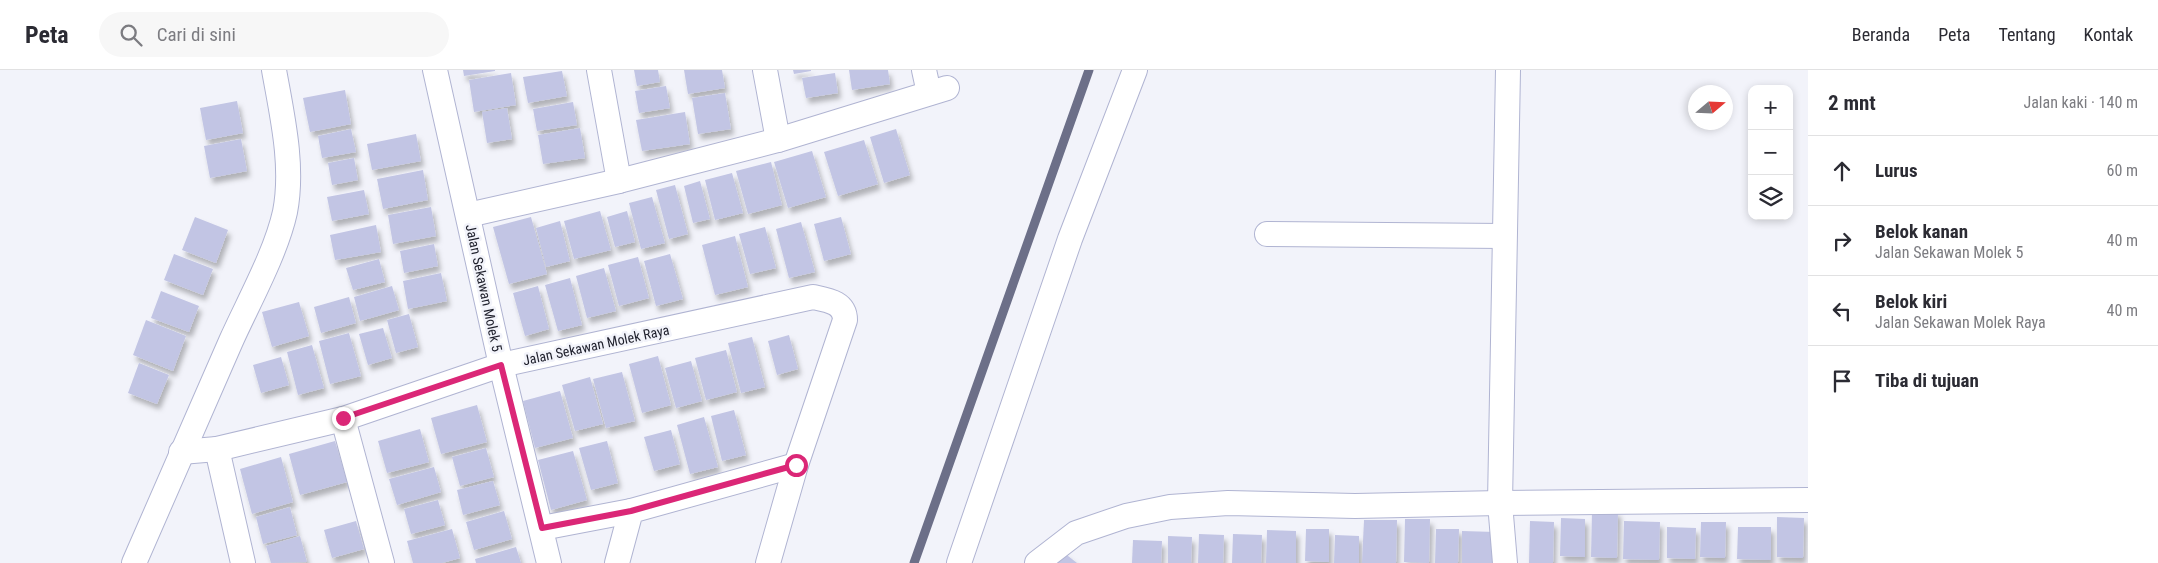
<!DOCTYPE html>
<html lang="id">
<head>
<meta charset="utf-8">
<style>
  body { margin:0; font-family:"Roboto Condensed",sans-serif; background:#f7f7f7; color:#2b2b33 }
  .controls { position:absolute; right:15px; top:15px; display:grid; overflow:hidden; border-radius:10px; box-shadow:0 2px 8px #0003 }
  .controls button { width:45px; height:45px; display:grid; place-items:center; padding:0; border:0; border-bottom:1px solid #e1e1e2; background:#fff; color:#2b2b33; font:25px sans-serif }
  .compass { position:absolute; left:1688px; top:15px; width:45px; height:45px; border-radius:50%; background:#fff; box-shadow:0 2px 8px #0003; rotate:71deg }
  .stop { position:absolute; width:15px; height:15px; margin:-11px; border:4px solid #db2777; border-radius:50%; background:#fff }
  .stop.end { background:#db2777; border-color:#fff; box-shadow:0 1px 5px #0008 }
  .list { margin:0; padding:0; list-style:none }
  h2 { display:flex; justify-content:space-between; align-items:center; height:65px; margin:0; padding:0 20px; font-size:21px }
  h2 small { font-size:16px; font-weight:400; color:#7c7c81 }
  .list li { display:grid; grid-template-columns:32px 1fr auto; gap:15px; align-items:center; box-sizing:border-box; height:70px; padding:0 20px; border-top:1px solid #e1e1e2 }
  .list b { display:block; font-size:19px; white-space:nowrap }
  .list p { margin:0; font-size:16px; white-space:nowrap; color:#7c7c81 }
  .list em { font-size:16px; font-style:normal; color:#7c7c81 }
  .icon { flex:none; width:28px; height:28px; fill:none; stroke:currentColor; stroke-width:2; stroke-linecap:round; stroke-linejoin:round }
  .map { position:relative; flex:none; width:1808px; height:493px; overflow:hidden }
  header { display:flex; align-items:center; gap:30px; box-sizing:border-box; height:70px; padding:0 25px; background:#fff; border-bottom:1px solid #e1e1e2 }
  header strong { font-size:24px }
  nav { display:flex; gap:28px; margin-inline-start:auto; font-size:18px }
  .search { width:350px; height:45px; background:#f7f7f7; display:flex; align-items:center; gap:12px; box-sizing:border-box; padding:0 18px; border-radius:28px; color:#7c7c81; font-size:19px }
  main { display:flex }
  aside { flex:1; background:#fff }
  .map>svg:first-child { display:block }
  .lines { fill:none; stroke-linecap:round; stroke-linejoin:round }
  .stream { stroke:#6c6f88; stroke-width:9 }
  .building { fill:#c2c5e4; filter:url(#shadow) }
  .street-casing { stroke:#b0b4d2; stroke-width:26 }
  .street { stroke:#fff; stroke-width:24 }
  .route { stroke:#db2777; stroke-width:6 }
  .labels { text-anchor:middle; stroke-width:5; stroke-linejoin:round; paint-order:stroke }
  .street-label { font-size:14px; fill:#1d1e2a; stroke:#f2f3fa }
</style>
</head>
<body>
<header>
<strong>Peta</strong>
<div class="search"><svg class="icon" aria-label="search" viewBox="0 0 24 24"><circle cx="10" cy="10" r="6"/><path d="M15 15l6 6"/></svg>Cari di sini</div>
<nav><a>Beranda</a><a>Peta</a><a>Tentang</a><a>Kontak</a></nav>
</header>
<main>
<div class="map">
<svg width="1808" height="493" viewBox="0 0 1808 493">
  <defs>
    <filter id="shadow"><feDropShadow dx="3" dy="5.5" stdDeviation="2.5" flood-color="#0004"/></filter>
  </defs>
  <rect width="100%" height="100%" fill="#f2f3fa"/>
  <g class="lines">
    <path class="stream" d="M914,493L1089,0"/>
  </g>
  <g class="building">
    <path d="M463,0H495V1L464,6Z"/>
    <path d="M634,0H658L660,12L637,16Z"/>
    <path d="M684,0H722L725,18L688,24Z"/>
    <path d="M793,0H811V1L794,4Z"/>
    <path d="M849,0H888L890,14L852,20Z"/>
    <path d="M562,1L567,26L528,33L523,7Z"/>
    <path d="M511,3L516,35L474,42L469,10Z"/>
    <path d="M835,3L838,23L806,28L802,8Z"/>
    <path d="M666,16L670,38L639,43L635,21Z"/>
    <path d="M345,20L351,54L310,62L303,28Z"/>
    <path d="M725,23L731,59L698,64L692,28Z"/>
    <path d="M237,31L243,63L206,70L200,38Z"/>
    <path d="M573,32L577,55L537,61L533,39Z"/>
    <path d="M507,38L512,69L487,73L482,42Z"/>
    <path d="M685,42L690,74L642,81L636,50Z"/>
    <path d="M580,58L585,88L543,94L538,65Z"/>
    <path d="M351,59L356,82L322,88L318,66Z"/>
    <path d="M896,59L910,105L884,113L870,67Z"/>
    <path d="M416,64L421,91L372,100L367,74Z"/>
    <path d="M241,69L247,101L210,108L204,76Z"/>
    <path d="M864,70L878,114L838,126L824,82Z"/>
    <path d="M812,81L826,127L788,138L774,92Z"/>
    <path d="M354,88L358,110L332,115L328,93Z"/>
    <path d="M771,92L782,135L748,144L736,101Z"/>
    <path d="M423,100L428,130L383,139L377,109Z"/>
    <path d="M732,103L743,143L715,150L705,110Z"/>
    <path d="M700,111L710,149L693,153L684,116Z"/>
    <path d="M675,115L688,164L669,169L656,120Z"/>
    <path d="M364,120L369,144L332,151L327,127Z"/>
    <path d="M652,127L665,173L641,179L629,133Z"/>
    <path d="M431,137L436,166L393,174L388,145Z"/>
    <path d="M600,141L611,180L574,189L564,151Z"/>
    <path d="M627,141L635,172L615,177L607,147Z"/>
    <path d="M195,147L228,160L216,193L182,180Z"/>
    <path d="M531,147L547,204L509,214L493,157Z"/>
    <path d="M841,147L851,184L824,191L814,154Z"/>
    <path d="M560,151L570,191L546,197L536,158Z"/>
    <path d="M801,152L815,202L789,208L776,159Z"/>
    <path d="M376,155L381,182L335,190L330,165Z"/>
    <path d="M765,157L776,198L750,204L739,164Z"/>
    <path d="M735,166L748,217L715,225L702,175Z"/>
    <path d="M434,174L438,196L404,203L400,181Z"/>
    <path d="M174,184L213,199L203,225L164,210Z"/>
    <path d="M670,184L683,229L656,236L644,191Z"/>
    <path d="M638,187L649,228L619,236L608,195Z"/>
    <path d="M379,189L385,212L353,220L346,198Z"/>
    <path d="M604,198L616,241L587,248L576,206Z"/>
    <path d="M441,203L447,231L408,239L403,211Z"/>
    <path d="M570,208L582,255L558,261L545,215Z"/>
    <path d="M392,216L399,240L360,251L354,227Z"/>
    <path d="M538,216L549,259L525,266L513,223Z"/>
    <path d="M161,221L199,236L189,262L151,248Z"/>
    <path d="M349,227L356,253L321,263L314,237Z"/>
    <path d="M299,232L309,266L272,277L262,242Z"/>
    <path d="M409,244L418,277L396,283L387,250Z"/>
    <path d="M146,250L186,266L173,301L133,285Z"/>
    <path d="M383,258L392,288L368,295L359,264Z"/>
    <path d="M349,263L361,306L330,314L319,271Z"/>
    <path d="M789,265L798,299L777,305L768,271Z"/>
    <path d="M752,267L765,317L741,323L728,273Z"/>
    <path d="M312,275L324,318L298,325L287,282Z"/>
    <path d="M726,280L737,322L706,330L695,288Z"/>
    <path d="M658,286L671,335L642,343L629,294Z"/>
    <path d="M281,287L289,315L261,323L253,295Z"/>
    <path d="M691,291L702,331L676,338L665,298Z"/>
    <path d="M139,293L169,305L157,334L128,323Z"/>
    <path d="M622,302L635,351L606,358L593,309Z"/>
    <path d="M590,307L603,354L575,361L562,315Z"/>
    <path d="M560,321L573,368L535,378L523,331Z"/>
    <path d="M477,335L487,372L441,384L431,348Z"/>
    <path d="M734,340L746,385L722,391L711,346Z"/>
    <path d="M704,347L718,397L690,404L677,355Z"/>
    <path d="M420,359L429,392L387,403L378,371Z"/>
    <path d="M671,360L680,394L654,401L644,367Z"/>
    <path d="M335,371L347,412L300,425L289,384Z"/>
    <path d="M607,371L618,413L591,420L579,378Z"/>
    <path d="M486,378L494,407L460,416L452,387Z"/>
    <path d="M573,381L587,430L551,440L538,390Z"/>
    <path d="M281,387L293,432L252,444L240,399Z"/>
    <path d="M434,397L441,422L397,435L389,409Z"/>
    <path d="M493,411L500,435L463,445L457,420Z"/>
    <path d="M438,430L445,455L411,464L404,439Z"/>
    <path d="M290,437L297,465L263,474L256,447Z"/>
    <path d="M504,441L512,469L474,480L466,452Z"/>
    <path d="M1592,441H1618L1617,488L1591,487Z"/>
    <path d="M1777,447L1804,448L1803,488L1777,487Z"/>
    <path d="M1561,448L1585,449V487L1560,486Z"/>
    <path d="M1405,449H1430L1429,493L1404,492Z"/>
    <path d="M1364,450H1397L1396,493H1362Z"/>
    <path d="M356,451L364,479L332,488L324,460Z"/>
    <path d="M1530,451L1554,452L1553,493H1529Z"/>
    <path d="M1624,451L1660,452L1659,490L1623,489Z"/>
    <path d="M1701,452H1726L1725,488L1700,487Z"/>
    <path d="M1667,457L1696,458L1695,489L1667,488Z"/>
    <path d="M1738,457H1771V490L1737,489Z"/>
    <path d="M452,459L460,488L442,493H413L407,471Z"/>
    <path d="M1306,459H1329V492L1305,491Z"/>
    <path d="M1436,459H1459L1458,493H1435Z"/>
    <path d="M1267,460L1296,461V493H1266Z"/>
    <path d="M1462,461L1495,462L1494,493H1462Z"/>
    <path d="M1199,464L1224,465L1223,493H1198Z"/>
    <path d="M1233,464L1262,465L1261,493H1232Z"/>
    <path d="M1335,465L1359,466V493H1334Z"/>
    <path d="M300,466L307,492L271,493L266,476Z"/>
    <path d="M1168,466L1192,467L1191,493H1168Z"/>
    <path d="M1133,470L1162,471L1161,493H1132Z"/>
    <path d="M516,477L521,493H476L475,489Z"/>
    <path d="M1063,482L1077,493H1055Z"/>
  </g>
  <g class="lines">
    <g class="street-casing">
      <g id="street">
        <path d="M435,0L501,295L549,493"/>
        <path d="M599,0L619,111"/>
        <path d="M765,0L778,70"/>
        <path d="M924,0L929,23"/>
        <path d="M468,145L619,111L778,70L947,18"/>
        <path d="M1267,164L1504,166"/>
        <path d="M343,349L382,493"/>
        <path d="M217,379L243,493"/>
        <path d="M181,382L217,379L343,349L501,295L813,227C827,230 845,232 845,250L796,395L768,493"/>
        <path d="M542,458L631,441"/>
        <path d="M134,493C166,419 198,345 231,271C248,233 276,183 285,142C294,96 282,45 274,0"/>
        <path d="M617,493L631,441L796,395"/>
        <path d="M959,493L1070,169L1135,0"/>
        <path d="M1037,493L1076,463L1126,446L1170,437L1228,433L1355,436L1500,433L1808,430"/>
        <path d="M1505,493L1500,433L1508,0"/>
      </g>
    </g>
    <use href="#street" class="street"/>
  </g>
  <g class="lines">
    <path class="route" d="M343,348L501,295L542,458L631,441L796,395"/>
  </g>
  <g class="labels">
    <g class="street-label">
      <text transform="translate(484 218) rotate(78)" y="5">Jalan Sekawan Molek 5</text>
      <text transform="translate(596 275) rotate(-12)" y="5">Jalan Sekawan Molek Raya</text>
    </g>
  </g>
</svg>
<div class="controls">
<button>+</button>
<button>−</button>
<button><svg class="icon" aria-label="layers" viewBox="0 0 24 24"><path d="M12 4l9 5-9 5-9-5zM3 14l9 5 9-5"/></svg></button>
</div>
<svg class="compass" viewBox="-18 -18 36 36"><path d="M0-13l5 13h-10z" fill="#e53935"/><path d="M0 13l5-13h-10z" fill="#7c7c81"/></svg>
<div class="stop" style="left:796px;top:395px"></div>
<div class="stop end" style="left:343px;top:348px"></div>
</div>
<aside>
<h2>2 mnt<small>Jalan kaki · 140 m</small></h2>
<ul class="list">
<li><svg class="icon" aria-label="ahead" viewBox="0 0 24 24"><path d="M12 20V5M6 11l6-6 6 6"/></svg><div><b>Lurus</b></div><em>60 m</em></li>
<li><svg class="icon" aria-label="right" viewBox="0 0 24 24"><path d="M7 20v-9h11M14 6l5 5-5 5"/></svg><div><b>Belok kanan</b><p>Jalan Sekawan Molek 5</p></div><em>40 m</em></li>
<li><svg class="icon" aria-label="left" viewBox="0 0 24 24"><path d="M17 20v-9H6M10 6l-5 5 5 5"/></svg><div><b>Belok kiri</b><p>Jalan Sekawan Molek Raya</p></div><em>40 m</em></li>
<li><svg class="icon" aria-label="arrive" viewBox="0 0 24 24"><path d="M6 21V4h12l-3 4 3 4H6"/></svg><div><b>Tiba di tujuan</b></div></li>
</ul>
</aside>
</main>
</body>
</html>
